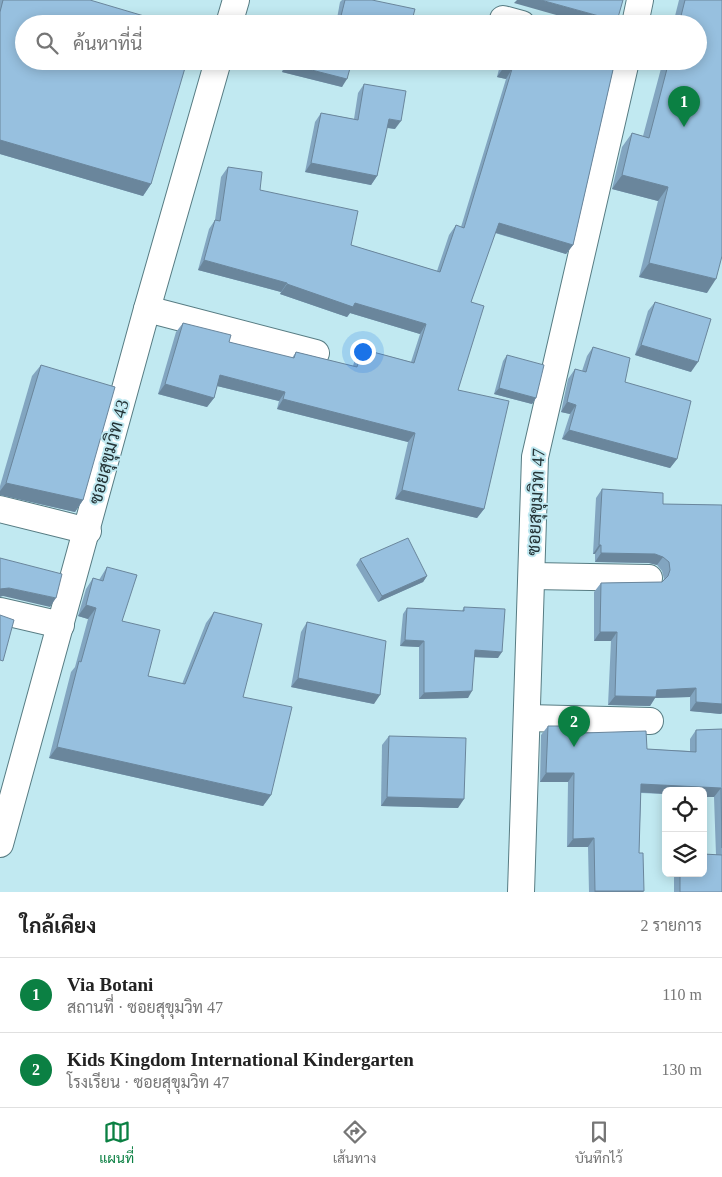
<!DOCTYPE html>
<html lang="th">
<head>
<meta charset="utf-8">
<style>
  body { margin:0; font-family:"Times New Roman",Sarabun,serif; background:#f2f2f2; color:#222 }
  .controls { position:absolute; right:15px; bottom:15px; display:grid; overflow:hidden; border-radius:8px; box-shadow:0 2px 12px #0003 }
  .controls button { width:45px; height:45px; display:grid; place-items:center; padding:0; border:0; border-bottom:1px solid #e0e0e0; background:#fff; color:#222; font:25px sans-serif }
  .you { position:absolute; left:362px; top:351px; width:18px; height:18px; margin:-12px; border:4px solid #fff; border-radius:50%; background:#1a73e8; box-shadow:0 0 0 8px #1a73e833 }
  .badge { display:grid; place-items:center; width:32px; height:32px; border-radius:50%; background:#0b8043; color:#fff; font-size:16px; font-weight:700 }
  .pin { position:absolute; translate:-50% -41px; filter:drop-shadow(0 1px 2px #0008) }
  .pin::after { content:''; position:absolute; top:26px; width:18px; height:15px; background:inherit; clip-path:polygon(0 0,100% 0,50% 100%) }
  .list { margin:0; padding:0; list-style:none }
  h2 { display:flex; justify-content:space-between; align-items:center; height:65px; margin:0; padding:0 20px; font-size:21px }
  h2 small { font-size:16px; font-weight:400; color:#767676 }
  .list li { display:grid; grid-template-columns:32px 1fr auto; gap:15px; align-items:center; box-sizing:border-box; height:75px; padding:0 20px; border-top:1px solid #e0e0e0 }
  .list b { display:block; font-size:19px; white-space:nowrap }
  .list p { margin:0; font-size:16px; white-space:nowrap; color:#767676 }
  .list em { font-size:16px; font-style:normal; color:#767676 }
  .icon { flex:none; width:28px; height:28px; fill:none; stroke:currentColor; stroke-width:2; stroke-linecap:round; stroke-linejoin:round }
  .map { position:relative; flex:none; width:722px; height:892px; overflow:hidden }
  .search { position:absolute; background:#fff; box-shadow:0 2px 12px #0003; left:15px; right:15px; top:15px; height:55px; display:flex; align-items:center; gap:12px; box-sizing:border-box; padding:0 18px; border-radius:28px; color:#767676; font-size:19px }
  .sheet { height:215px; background:#fff }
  nav { display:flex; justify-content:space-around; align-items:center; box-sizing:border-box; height:70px; border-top:1px solid #e0e0e0; background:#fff; font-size:14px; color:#767676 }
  nav a { display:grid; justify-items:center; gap:2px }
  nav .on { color:#0b8043 }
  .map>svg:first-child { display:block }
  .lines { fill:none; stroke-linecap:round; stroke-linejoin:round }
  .minor-casing { stroke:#577c83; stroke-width:28 }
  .minor { stroke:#fff; stroke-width:26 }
  .wall { fill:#82a5c0 }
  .shaded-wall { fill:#6a869c }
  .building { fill:#97c0df; stroke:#6a869c }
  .labels { text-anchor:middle; stroke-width:4; stroke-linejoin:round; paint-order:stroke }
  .street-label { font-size:18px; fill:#243336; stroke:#c1e9f1 }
</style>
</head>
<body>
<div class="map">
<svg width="722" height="892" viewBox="0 0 722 892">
  <rect width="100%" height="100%" fill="#c1e9f1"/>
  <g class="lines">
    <g class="minor-casing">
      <g id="minor">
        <path d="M503,19L522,24"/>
        <path d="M229,24L236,0"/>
        <path d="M635,24L640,0"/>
        <path d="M147,309L316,353"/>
        <path d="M0,509L88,531"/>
        <path d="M532,576L649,578"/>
        <path d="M0,611L61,625"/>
        <path d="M527,718L650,721"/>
        <path d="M0,844L147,309L218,61"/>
        <path d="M521,892L535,457L626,61"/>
      </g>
    </g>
    <use href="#minor" class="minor"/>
  </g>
  <g class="wall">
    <path d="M0,0H90L151,184L143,196L0,154Z"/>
    <path d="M342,0H372L411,24H336L340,2Z"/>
    <path d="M679,0H722L707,293L639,277L658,201L612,189L622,147L632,133L643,136L663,61H698V24H673Z"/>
    <path d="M285,61H352L342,87L282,72Z"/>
    <path d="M501,61H615L573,245L566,254L495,233L471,302L458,390L484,509L477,518L395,499L408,442L277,409L279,401L217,386L214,398L207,407L158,394L176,332L183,323L229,342L292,358L296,352L353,366L355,359L362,349L411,362L420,334L350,313L347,317L280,294L281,292L198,270L209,229L215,220L221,177L228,167L260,190L351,245L437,271L449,235L456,225L461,227L506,79L497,77Z"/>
    <path d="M364,84L395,129L387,128L377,176L371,185L305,172L315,122L321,113L354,119L358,93Z"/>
    <path d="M655,302L691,372L635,355L648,311Z"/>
    <path d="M593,347L625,382L677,459L670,468L562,439L570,414L561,412L568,379L575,369L582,371L587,356Z"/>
    <path d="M507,355L536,398L532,404L494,394L503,361Z"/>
    <path d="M41,365L83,500L75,512L0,495V486L32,376Z"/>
    <path d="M602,489L663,504L722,505V713L721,714L690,711V697L655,698L650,706L608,705L611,641H594V592L601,583L662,582L664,579L662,571L657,565L649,563L595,562V554H593L596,498Z"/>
    <path d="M360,559L427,576L423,582L378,602L356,565Z"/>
    <path d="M107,567L122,621L148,676L182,684L206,623L214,612L243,697L271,795L263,806L49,758L71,672L75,667L88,619L78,616L86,589L93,578L99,580Z"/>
    <path d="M464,607L498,658L475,657L468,698L419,699V647L400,646L403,614L407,608L462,611Z"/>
    <path d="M307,622L374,704L291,687L301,632Z"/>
    <path d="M548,726L583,733L647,749L690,751V739L696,730L722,729V892H674V873H703L716,855L714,797H703V791H666V794L641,793L639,853L643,892H589L588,847H567L568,782H540L541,735Z"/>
    <path d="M389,736L458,808L381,806L382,745Z"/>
  </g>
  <g class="shaded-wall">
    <path d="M517,0H541L617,21L615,24H588L514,3Z"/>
    <path d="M288,64L347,79L342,87L282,72Z"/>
    <path d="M504,67L512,69L506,79L497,77Z"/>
    <path d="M389,119L401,121L395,129L383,127Z"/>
    <path d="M0,140L151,184L143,196L0,154Z"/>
    <path d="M311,163L377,176L371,185L305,172Z"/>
    <path d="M622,175L668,187L658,201L612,189Z"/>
    <path d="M499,223L573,245L566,254L493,232Z"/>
    <path d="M204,260L287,283L281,292L198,270Z"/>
    <path d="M649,263L716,279L707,293L639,277Z"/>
    <path d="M287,284L355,303L426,324L420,334L350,313L347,317L280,294Z"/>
    <path d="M641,345L698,362L691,372L635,355Z"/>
    <path d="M220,375L285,392L279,401L213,385Z"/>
    <path d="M165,384L214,398L207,407L158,394Z"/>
    <path d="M499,388L536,398L532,404L494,394Z"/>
    <path d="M283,399L415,433L408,442L277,409Z"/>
    <path d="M567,402L576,405L570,414L561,412Z"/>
    <path d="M569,430L677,459L670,468L562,439Z"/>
    <path d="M6,483L83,500L75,512L0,495V491Z"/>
    <path d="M402,490L484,509L477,518L395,499Z"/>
    <path d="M599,545H601L595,554H593Z"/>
    <path d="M601,553L655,554L663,557L657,565L649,563L595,562Z"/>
    <path d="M427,576L423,582L378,602L382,596Z"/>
    <path d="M1,588H9L56,598L50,607L3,596L0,597V589Z"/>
    <path d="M86,605L96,608L88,619L78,616Z"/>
    <path d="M600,632H617L611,641H594Z"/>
    <path d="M405,640L424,641L419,647L400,646Z"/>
    <path d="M475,650L502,652L498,658L471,657Z"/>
    <path d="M298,678L380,695L374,704L291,687Z"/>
    <path d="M696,688L690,697L655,698L650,706L608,705L615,696L657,690Z"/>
    <path d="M472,691L468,698L419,699L424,693Z"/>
    <path d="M696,702L722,704V713L721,714L690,711Z"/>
    <path d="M57,747L271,795L263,806L49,758Z"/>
    <path d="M546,773H574L568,782H540Z"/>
    <path d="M641,784L721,788L714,797H703V791H666V794L635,792Z"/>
    <path d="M387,797L464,799L458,808L381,806Z"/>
    <path d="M594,838L588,847H567L573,839Z"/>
    <path d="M595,891H644L643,892H594Z"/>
  </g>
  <g class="building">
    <path d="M3,0H90L171,24H24V61H187L151,184L0,140V12Z"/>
    <path d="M345,0H372L415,9L411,24H339Z"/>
    <path d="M541,0H623L617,21Z"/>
    <path d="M685,0H722V256L716,279L649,263L668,187L622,175L632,133L649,138L669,61H698V24H679Z"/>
    <path d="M288,61H352L347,79L288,64Z"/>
    <path d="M505,61H615L573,245L499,223L471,302L484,306L458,390L509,401L484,509L402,490L415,433L283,399L285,392L220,375L214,398L165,384L183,323L231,335L229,342L294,358L296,352L357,367L362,349L414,363L426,324L355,303L353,307L287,284V283L204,260L215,220L220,221L228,167L262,172L260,190L358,211L351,245L440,272L456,225L464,228L512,69L504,67Z"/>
    <path d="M364,84L406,91L401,121L389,119L377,176L311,163L321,113L358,120Z"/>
    <path d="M655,302L711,319L698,362L641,345Z"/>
    <path d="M593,347L630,358L625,382L691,401L677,459L569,430L576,405L567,402L575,369L586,372Z"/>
    <path d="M507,355L544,365L536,398L499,388Z"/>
    <path d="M41,365L115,387L83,500L6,483Z"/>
    <path d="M602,489L663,493V504L722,505V704L696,702V688L657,690L656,697L615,696L617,632H600L601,583L662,582L668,576L670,570L669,562L663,557L655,554L601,553V545H599Z"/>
    <path d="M408,538L427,576L382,596L360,559Z"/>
    <path d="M0,558L62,574L56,598L9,588L0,589Z"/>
    <path d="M107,567L137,575L122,621L160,630L148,676L185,684L214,612L262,624L243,697L292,707L271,795L57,747L79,661L81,662L96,608L86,605L93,578L103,581Z"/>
    <path d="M464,607L505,609L502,652L475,650L472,691L424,693V641L405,640L407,608L464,611Z"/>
    <path d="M0,615L14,620L3,661L0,660Z"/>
    <path d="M307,622L386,641L380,695L298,678Z"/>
    <path d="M548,726H584L583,733L646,731L647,749L696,752V730L722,729V848L721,788L641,784L639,853H643L644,891H595L594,838L573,839L574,773H546Z"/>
    <path d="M389,736L466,738L464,799L387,797Z"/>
    <path d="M703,854L722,855V892H680V873H703Z"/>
  </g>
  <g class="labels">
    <g class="street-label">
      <text transform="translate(109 452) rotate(-75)" y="6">ซอยสุขุมวิท 43</text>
      <text transform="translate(536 502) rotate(-87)" y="6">ซอยสุขุมวิท 47</text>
    </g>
  </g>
</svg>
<div class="controls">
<button><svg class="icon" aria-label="locate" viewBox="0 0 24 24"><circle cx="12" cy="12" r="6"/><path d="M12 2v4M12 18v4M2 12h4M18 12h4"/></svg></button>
<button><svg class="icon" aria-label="layers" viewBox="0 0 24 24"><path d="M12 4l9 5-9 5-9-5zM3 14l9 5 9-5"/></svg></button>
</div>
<div class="you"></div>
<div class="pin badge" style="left:684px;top:127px">1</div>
<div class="pin badge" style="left:574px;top:747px">2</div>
<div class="search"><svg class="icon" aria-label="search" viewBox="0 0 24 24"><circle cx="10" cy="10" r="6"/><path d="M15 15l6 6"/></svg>ค้นหาที่นี่</div>
</div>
<section class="sheet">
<h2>ใกล้เคียง<small>2 รายการ</small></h2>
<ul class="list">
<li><span class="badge">1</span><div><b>Via Botani</b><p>สถานที่ · ซอยสุขุมวิท 47</p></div><em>110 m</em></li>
<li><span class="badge">2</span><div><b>Kids Kingdom International Kindergarten</b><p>โรงเรียน · ซอยสุขุมวิท 47</p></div><em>130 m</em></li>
</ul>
</section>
<nav>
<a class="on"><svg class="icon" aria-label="map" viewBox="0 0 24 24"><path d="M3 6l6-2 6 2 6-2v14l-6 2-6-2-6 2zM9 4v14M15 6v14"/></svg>แผนที่</a>
<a><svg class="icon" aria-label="directions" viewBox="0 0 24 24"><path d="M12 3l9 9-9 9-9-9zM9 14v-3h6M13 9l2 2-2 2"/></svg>เส้นทาง</a>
<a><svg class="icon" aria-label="saved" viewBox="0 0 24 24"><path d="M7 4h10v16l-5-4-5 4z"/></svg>บันทึกไว้</a>
</nav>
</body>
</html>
